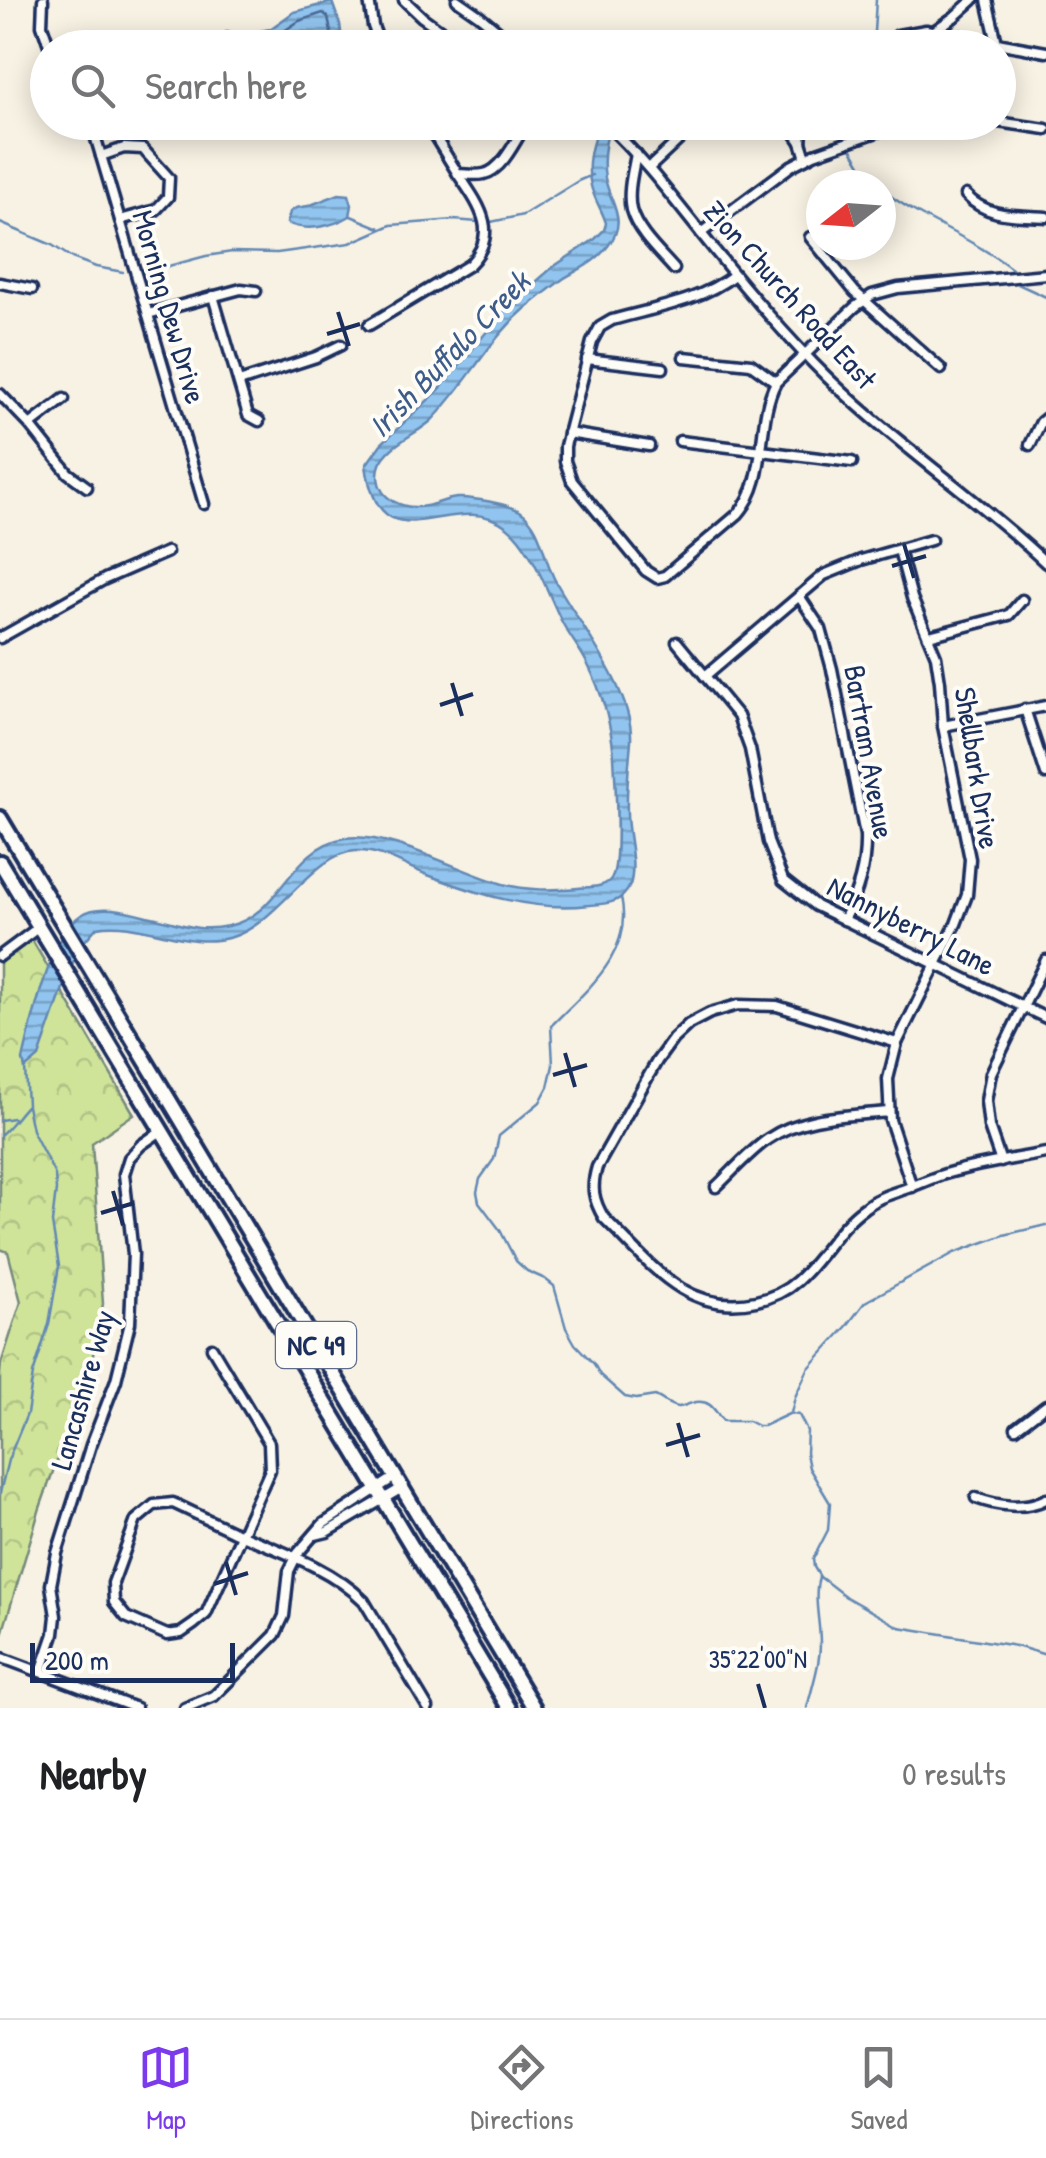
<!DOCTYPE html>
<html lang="en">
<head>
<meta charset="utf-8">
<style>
  body { margin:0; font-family:"Patrick Hand",sans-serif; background:#f6f6f6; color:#202124 }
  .compass { position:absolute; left:806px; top:170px; width:90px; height:90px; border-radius:50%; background:#fff; box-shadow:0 5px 25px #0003; rotate:253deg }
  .scale { position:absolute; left:30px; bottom:25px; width:205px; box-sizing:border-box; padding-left:10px; border:5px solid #1b2f5e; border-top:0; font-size:28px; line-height:35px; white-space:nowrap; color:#1b2f5e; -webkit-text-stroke:8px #fdfcf7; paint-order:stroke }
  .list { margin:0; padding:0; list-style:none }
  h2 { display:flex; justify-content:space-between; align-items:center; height:130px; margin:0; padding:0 40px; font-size:42px }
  h2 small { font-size:32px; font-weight:400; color:#757577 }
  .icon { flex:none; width:55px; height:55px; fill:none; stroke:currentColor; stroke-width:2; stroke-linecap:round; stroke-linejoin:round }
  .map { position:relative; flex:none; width:1046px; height:1708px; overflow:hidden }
  .search { position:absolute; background:#fff; box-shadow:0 5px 25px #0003; left:30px; right:30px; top:30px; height:110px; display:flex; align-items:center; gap:25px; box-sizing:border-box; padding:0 35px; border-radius:55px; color:#757577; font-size:38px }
  .sheet { height:310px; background:#fff }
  nav { display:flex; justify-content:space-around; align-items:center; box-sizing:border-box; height:140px; border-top:2px solid #e0e0e0; background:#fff; font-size:28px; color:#757577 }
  nav a { display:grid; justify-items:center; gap:5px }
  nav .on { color:#7c3aed }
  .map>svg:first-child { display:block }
  .forest { fill:url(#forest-crowns); stroke:#758a7c; stroke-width:2.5 }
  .water { fill:url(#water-rules); stroke:#6288b4; stroke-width:2.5 }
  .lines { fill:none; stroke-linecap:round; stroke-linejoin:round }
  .shore { stroke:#4a6b98; stroke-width:2.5 }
  .stream { stroke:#6288b4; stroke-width:2.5 }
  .street-casing { stroke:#1b2f5e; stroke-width:15 }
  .highway-casing { stroke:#1b2f5e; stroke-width:20 }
  .street { stroke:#fdfcf7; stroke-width:8 }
  .highway { stroke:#fdfcf7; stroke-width:12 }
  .ticks { fill:none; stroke:#1b2f5e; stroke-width:4 }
  .labels { text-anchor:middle; stroke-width:8; stroke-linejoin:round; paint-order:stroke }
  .shield { fill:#fdfcf7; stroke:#5f6c8c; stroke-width:2.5 }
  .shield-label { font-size:28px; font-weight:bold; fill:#1b2f5e }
  .street-label { font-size:30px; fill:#1b2f5e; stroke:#fdfcf7 }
  .water-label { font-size:32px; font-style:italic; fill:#3e5c89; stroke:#fdfcf7 }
  .ticks-label { font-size:25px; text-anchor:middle; fill:#1b2f5e; stroke:#fdfcf7; stroke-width:8; stroke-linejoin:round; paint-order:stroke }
</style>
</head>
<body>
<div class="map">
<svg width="1046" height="1708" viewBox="0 0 1046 1708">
  <defs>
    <pattern id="forest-crowns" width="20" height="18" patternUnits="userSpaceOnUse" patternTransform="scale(2.5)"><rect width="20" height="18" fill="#cfe499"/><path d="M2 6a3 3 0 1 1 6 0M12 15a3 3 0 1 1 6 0" fill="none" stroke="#b1c486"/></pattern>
    <pattern id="water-rules" width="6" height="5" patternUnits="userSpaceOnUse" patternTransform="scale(2.5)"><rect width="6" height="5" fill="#91c4ee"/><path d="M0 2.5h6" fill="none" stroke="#76a0c4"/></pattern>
  </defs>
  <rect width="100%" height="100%" fill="#f8f2e4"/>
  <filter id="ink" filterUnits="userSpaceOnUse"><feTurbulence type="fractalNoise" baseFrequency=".01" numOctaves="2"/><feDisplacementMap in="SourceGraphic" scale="20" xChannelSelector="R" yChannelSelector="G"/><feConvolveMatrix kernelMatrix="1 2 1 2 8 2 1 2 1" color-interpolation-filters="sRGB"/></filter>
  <g filter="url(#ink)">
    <path class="forest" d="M32,940L134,1114L92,1143L103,1304L91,1365L40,1508L0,1641V1374L1,1364L21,1302L8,1252L0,1249V963Z"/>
    <g class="water">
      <path d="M332,2L340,24L343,47H232L223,35L226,32L249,33L270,29L294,12Z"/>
      <path d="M599,123H611C605,140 602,160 605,178C610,204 629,220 608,246C596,262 579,269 563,279C552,287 541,296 531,304C490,336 468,384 432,420C414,437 377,448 378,476C379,501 405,510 426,506C437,504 446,499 457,498C471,497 508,504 520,511C543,527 543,559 556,582C579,624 634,692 631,741C629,765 626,789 627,813C627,836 637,863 630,885C623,903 606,904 590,905C532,912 478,894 425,874C402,865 382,850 356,851C314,852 278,923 232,937C186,951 141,919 97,927L84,942L70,968L39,1057L25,1069L23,1060C31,1025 50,935 81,915C99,903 128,911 147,916C178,922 194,933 228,926C282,915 288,848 345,838C389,831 459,872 503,884C528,891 553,890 578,888C589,887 607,888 612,877C621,860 615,779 614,756C611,724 602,692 587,663C580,649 570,637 563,624C548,595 533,547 507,527C453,485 380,573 366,465L381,444L440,389L506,308L553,267L595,239L604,230L606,223C602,210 594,199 591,186C585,163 592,144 599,123Z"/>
      <path d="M339,194L349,195L352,205L350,216C332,227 305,232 287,223L290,212L296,208L308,206Z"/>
    </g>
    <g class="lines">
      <path class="shore" d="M238,48L242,43L272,39L299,21L323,13L328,17L334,48"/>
      <g class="stream">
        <path d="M873,48L876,0"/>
        <path d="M847,137L846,134L853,122"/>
        <path d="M851,148L869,178L877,185"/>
        <path d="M881,189C922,221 971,237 1012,269"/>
        <path d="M351,216L380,228"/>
        <path d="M491,222L523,215L578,181L592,175"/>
        <path d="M0,223L52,245L72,258L96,267L123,272"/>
        <path d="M146,272L206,256L232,252L277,253L350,243L391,225L454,220L478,222"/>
        <path d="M1018,284L1046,297"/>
        <path d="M621,897C634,954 586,990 551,1026L553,1065L548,1087L540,1102L499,1136L494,1159L480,1179L477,1192L479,1202L500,1230L516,1261L527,1271L545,1279L554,1286L566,1328L575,1344L594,1364L600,1375L625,1397L636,1399L655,1396C663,1399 670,1407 679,1407C685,1406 690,1403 696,1402C712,1400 715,1412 723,1421H748L758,1426H763L791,1413L795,1397L808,1369L846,1327L865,1302L954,1253L1004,1235L1046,1225"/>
        <path d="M0,1120L13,1118"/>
        <path d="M0,1135C11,1126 17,1115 27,1105L25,1068"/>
        <path d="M792,1414L799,1415L807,1431L806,1453L809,1468L830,1503L828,1530L813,1559L814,1567L820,1577L846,1597L899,1627L1016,1646L1046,1655"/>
        <path d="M0,1493L8,1460L27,1414L33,1374L49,1324L59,1266L52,1223L56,1190L55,1175L32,1130L27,1106"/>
        <path d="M807,1708C812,1687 820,1665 820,1643C820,1620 813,1599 819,1577"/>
      </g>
      <g class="street-casing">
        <g id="street">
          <path d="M43,0L42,25L50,48"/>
          <path d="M369,0L373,26L381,48"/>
          <path d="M404,0L422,17L465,48"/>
          <path d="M457,0L480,16L519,48"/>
          <path d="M987,0L997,43"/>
          <path d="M934,31L954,17L973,0"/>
          <path d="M884,48L898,35L926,30L1046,52"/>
          <path d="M91,122L204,504"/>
          <path d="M426,122L458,174C466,174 476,176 484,174C503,170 517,138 527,122"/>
          <path d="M604,122C642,157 672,197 704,237C739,281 775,324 814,364C885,437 972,493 1046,563"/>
          <path d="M787,122L801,142L806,158"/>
          <path d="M998,122L1046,129"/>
          <path d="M801,142L803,122"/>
          <path d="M636,154C633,171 627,192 631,210C637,232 660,253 674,269"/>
          <path d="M101,156L124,148L143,149L169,178L168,197L156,210L120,220"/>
          <path d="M649,168L698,122"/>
          <path d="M966,195C987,218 1017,215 1046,217"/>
          <path d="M701,233L791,166L814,154L906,122"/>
          <path d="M810,237L855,292L941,369"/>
          <path d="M734,275C699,302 654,308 612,320L600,327L592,342L565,446V461L572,481L646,571L657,578L665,576L738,514C770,478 755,423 776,382L855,307L872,295L898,288L1046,274"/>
          <path d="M0,283L32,289"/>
          <path d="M213,296L248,415L259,421"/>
          <path d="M148,314L241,289L256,291"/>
          <path d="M369,325L469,265C501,233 479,205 458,174"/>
          <path d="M684,357L751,364L776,382"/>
          <path d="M587,359L663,368"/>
          <path d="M239,382L316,357L341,345"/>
          <path d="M0,394L30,425L68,473L87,487"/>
          <path d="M30,425L64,399"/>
          <path d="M568,433L649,446"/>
          <path d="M680,441L852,462"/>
          <path d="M1030,445L1041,422L1046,418"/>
          <path d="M899,550L912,598L936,656L940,682L943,726L970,859L967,895L956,924L897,1043L888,1079L890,1120L912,1187"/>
          <path d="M799,596L821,629L832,669L865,835C866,867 858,892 844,920"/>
          <path d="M929,636L1009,615L1022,600"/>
          <path d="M0,638L105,579L167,552"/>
          <path d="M677,642L738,716L750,749L768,842L783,880L816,906L1046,1018"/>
          <path d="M705,676L824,575L861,560L931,540"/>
          <path d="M1025,709L1046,774"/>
          <path d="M943,726L1046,706"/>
          <path d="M0,956L39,927"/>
          <path d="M897,1043L777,1006L738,1005L710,1013L689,1024L673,1039L657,1061L597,1167C591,1187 593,1200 604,1218C649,1262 686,1316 756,1301C770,1298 786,1291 797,1281C822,1259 837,1227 864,1208C876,1198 891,1194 905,1189C920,1184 934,1177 948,1173C980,1164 1014,1159 1046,1153"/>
          <path d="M1001,1162L989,1127L986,1101L991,1073L1046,960"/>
          <path d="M716,1187C733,1171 749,1152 768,1139C803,1115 849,1116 889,1112"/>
          <path d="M212,1348L269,1443L270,1470L206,1614L194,1624L181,1633L167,1635L126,1617L114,1602L113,1583L136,1520L154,1505L173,1503L232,1531C276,1550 329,1566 364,1601L428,1708"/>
          <path d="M1016,1428L1046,1405"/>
          <path d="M976,1498C997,1506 1025,1510 1046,1499"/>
          <path d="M315,1535L327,1532L402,1488"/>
          <path d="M0,1657L136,1708"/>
          <path d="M41,1672L54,1634L56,1616L51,1585L57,1553L91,1445L116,1380L130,1323L133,1254L124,1174L129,1158L141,1145L161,1131"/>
          <path d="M185,1708L214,1696L275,1635L284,1616L289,1571L298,1553L323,1524L395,1477"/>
        </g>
      </g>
      <g class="highway-casing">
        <g id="highway">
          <path d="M0,818L534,1708"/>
          <path d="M0,862L509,1708"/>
        </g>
      </g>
      <use href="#street" class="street"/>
      <use href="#highway" class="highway"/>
    </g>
  </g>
  <path class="ticks" d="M338,312L349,346M327,334L360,324M904,544L914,578M892,566L926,556M452,683L462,716M440,705L473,694M565,1053L575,1087M553,1075L587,1065M113,1191L123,1225M101,1213L134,1203M678,1423L688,1457M666,1445L700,1435M226,1562L236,1595M214,1584L248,1573M758,1684L765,1708"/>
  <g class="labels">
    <rect class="shield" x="276" y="1322" width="80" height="46" rx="8"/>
    <g class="shield-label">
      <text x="316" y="1355">NC 49</text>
    </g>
    <g class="street-label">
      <text transform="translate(790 295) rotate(48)" y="10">Zion Church Road East</text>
      <text transform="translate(169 307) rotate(74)" y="10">Morning Dew Drive</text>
      <text transform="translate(869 752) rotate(80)" y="10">Bartram Avenue</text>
      <text transform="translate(977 768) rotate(81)" y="10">Shellbark Drive</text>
      <text transform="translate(911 926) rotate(27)" y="10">Nannyberry Lane</text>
      <text transform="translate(83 1390) rotate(-74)" y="10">Lancashire Way</text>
    </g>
    <g class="water-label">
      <text transform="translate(449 354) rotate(-46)" y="11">Irish Buffalo Creek</text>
    </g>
  </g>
  <g class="ticks-label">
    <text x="758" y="1668">35°22'00"N</text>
  </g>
</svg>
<svg class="compass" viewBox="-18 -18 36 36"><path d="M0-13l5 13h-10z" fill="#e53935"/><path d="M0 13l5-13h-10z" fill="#757577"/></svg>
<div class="scale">200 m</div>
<div class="search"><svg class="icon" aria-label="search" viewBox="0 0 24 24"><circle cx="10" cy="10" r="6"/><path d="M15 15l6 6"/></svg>Search here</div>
</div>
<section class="sheet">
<h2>Nearby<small>0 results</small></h2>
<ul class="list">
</ul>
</section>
<nav>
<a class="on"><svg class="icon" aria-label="map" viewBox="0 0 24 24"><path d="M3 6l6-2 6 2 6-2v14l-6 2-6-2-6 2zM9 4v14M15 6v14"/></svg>Map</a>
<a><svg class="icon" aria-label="directions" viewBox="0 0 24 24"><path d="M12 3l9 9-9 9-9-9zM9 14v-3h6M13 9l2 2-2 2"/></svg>Directions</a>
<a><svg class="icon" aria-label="saved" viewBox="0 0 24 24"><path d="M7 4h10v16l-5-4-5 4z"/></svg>Saved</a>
</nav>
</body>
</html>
